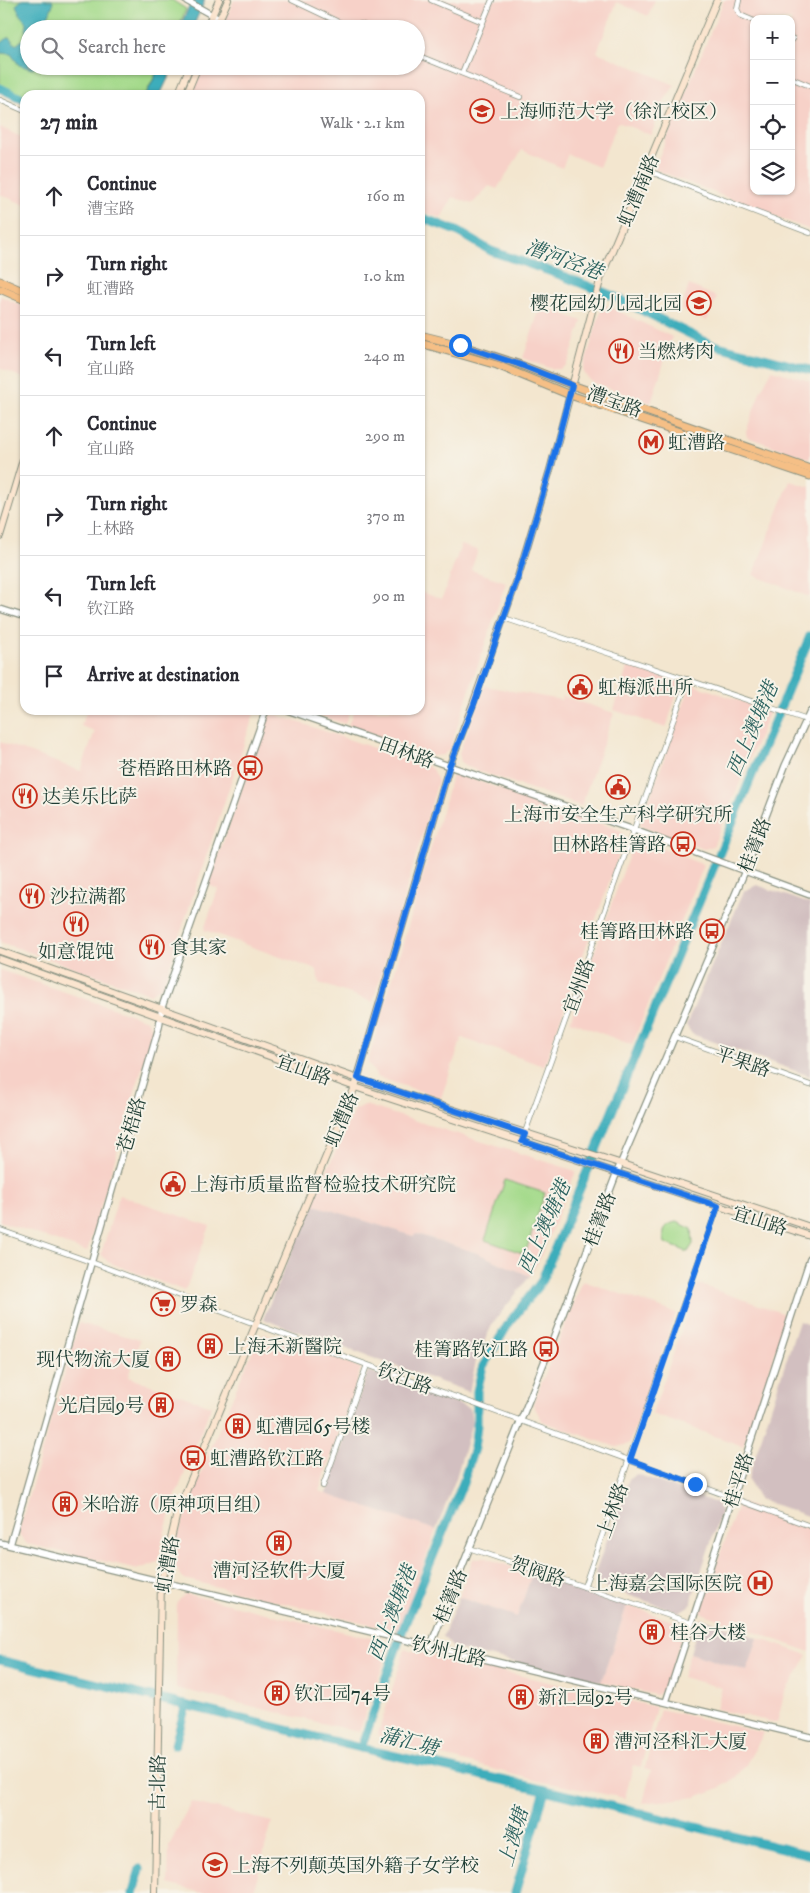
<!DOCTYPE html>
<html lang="en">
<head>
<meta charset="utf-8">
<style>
  body { margin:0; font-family:"IM FELL DW Pica","Noto Serif SC",serif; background:#f2f2f3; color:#2b2b33 }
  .controls { position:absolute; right:15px; top:15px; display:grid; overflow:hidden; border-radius:10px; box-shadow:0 1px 4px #0004 }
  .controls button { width:45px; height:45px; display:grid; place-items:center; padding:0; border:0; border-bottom:1px solid #e1e1e2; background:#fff; color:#2b2b33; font:25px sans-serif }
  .stop { position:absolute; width:15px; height:15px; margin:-11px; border:4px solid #1a73e8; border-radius:50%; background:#fff }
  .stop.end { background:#1a73e8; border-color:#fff; box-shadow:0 1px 5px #0008 }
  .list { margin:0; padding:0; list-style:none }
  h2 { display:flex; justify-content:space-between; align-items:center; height:65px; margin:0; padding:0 20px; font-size:21px }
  h2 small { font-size:16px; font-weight:400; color:#7c7c81 }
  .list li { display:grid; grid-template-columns:32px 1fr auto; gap:15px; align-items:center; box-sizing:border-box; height:80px; padding:0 20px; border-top:1px solid #e1e1e2 }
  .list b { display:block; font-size:19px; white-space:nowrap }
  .list p { margin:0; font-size:16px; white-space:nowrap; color:#7c7c81 }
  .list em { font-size:16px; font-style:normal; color:#7c7c81 }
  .icon { flex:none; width:28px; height:28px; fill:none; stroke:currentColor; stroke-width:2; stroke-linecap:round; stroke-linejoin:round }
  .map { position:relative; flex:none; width:810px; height:1893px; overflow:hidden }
  .search { position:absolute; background:#fff; box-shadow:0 1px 4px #0004; left:20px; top:20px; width:405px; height:55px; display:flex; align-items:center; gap:12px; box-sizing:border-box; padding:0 18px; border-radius:28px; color:#7c7c81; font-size:19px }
  .panel { position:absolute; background:#fff; box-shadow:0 1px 4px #0004; left:20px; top:90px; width:405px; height:625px; border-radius:15px }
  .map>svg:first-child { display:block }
  .built { fill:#f7d1c8; fill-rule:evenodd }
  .industrial { fill:#d2bfc0 }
  .green { fill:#a4da8b; stroke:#628c60 }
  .water { fill:#3eadbb; stroke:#2e7578 }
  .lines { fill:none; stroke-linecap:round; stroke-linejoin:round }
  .river { stroke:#3eadbb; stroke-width:9 }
  .minor-casing { stroke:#899282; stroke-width:6 }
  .tertiary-casing { stroke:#899282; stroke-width:8 }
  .secondary-casing { stroke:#899282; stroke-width:8 }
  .primary-casing { stroke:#899282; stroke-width:9 }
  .minor { stroke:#fff; stroke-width:4.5 }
  .tertiary { stroke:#fff; stroke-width:5.5 }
  .secondary { stroke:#fbe5cf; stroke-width:6 }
  .primary { stroke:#f5bf86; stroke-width:7 }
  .route { stroke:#1a73e8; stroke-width:6 }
  .labels { text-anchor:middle; stroke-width:4; stroke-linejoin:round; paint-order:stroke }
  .poi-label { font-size:19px; fill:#1f3d34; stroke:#f7f3e8; text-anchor:start }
  .street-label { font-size:19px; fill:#1f3d34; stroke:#f7f3e8 }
  .water-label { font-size:20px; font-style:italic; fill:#285f5c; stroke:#f7f3e8 }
</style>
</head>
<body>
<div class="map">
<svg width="810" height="1893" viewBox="0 0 810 1893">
  <rect width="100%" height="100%" fill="#f7f3e8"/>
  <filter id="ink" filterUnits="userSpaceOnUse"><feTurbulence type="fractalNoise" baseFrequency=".02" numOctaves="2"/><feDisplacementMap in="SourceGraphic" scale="10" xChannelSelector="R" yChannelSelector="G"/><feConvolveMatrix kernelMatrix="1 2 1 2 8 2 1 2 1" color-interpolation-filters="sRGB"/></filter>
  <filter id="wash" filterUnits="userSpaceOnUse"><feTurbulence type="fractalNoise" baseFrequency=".0096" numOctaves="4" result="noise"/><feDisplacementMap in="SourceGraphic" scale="20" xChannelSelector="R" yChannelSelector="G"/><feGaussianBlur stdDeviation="1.12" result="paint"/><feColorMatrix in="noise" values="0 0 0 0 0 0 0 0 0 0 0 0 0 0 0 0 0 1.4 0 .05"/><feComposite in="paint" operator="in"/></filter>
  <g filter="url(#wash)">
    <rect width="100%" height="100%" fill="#f3e6cf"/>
    <g class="built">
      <path d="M234,0H655L648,16L617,2L597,52L675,85L664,101L651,135L618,122L599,167L568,154L562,168L522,150L497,189L489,186L472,204L453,197L441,218L420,211V95H191L204,66H416V29H221Z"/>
      <path d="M724,0H810V230L654,169ZM754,19H791V191H754Z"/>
      <path d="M0,127L25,139V205L0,194Z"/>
      <path d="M689,285L717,297L707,321L681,310Z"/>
      <path d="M0,296L25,307V379L0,368Z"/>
      <path d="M603,304L672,337L651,403L592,382L586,376L583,370Z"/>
      <path d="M541,306L582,321L569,361L565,366L560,369H552L523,358Z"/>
      <path d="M772,370L810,381V459L747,437L746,432L760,392Z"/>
      <path d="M790,481L810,487V597L753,575Z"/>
      <path d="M461,545L478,550L471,570L506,582L450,748L443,755L432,756L348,725L354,710H420V592L442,599Z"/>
      <path d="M628,665L677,681L680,684L666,728L614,710Z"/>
      <path d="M691,684L770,711L713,846L704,849L640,825Z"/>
      <path d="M485,686L561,700L562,696L614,713L581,806L470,768L461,762L459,753Z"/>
      <path d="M87,710L255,711L163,985L150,994L0,942V742L81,771L95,731L81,726Z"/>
      <path d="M303,710H350L345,724Z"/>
      <path d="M272,715H277L427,766L432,769L438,781L373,1002L319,983L317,970L204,930L218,889L208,885L267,717Z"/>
      <path d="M457,774L620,830L625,837L544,1066L462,1038L441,1098L377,1077L368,1062L452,776Z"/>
      <path d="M635,838L704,865L632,1045L570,1021Z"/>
      <path d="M0,970L147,1020L153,1031L87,1252L0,1221Z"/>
      <path d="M365,1105L576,1171L540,1258L530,1276L477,1253L418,1234L413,1236L312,1204L354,1110Z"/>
      <path d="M119,1195L210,1226L185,1291L108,1262L101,1254Z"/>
      <path d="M583,1281L676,1313L629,1444L616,1447L542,1421L533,1404Z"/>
      <path d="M698,1284L788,1315L743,1446L652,1414Z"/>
      <path d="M79,1323L140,1340L128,1377L211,1406L176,1495L164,1534L158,1562L139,1569L27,1544L18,1533Z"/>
      <path d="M266,1334L361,1368L319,1491L436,1530L399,1631L184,1579L172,1563L175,1543L208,1455L258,1338Z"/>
      <path d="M739,1502L810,1529V1652L699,1612Z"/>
      <path d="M483,1557L532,1574L517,1617L459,1597L473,1559Z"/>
      <path d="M186,1594L391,1643L359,1732L176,1688L177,1602Z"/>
      <path d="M627,1605L681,1624L684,1628L666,1688L656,1695L601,1682Z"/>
      <path d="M758,1638L808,1655L784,1694L777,1723L716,1709L722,1688L682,1677L690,1653L747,1671Z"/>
      <path d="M405,1649L656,1707L641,1767L633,1765L625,1798L538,1781L380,1739L378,1733Z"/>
      <path d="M660,1709L764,1733L745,1766L735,1778L719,1788L696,1797L643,1803L651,1770L645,1768Z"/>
      <path d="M191,1802L272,1822L253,1893H202L168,1884L169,1846Z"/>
    </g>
    <g class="industrial">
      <path d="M757,885L810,904V1076L692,1034L686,1025L744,891Z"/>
      <path d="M312,1204L413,1236L417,1234L477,1253L530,1276L493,1323L477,1357L469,1392L263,1319Z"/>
      <path d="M799,1321L810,1325V1517L759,1499L748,1479Z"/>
      <path d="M368,1371L470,1408L472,1422L456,1478L436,1530L326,1494Z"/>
      <path d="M637,1474L716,1503L721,1511L690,1605L679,1612L601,1586L595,1573L629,1479Z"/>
      <path d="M532,1574L627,1605L601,1682L453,1648L443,1636L459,1597L517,1617Z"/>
      <path d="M701,1618L758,1638L747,1671L690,1653Z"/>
    </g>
    <g class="green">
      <path d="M0,0H172L186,9L178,29H29V66H160L145,95H25V100L0,88Z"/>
      <path d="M505,1180L545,1193L525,1254L485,1240Z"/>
      <path d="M677,1222L692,1229L693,1244L688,1252L665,1243C662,1231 664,1224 677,1222Z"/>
    </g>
    <g class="water">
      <path d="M22,0H52L53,4L48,17L40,29H29V66H37L32,69L19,65L11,54L0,53V44L9,37L16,45L25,38L27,23L21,16L16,5Z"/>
      <path d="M192,0H205L192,29H179Z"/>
      <path d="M160,66H174L160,95H146Z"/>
    </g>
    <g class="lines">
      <g class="river">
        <path d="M0,88L25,100"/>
        <path d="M420,217L459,232L491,251L558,274L613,296L710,344L810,370"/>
        <path d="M0,1660L361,1748L545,1790L810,1855"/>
        <path d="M175,1745L186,1705"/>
        <path d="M361,1748L403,1629L463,1483L474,1448L477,1425V1391L483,1366L509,1323L541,1282L810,636"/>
        <path d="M133,1893L140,1869"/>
        <path d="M515,1893L545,1790"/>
      </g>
    </g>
  </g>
  <g filter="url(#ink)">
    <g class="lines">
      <g class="minor-casing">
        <g id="minor">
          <path d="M292,0L351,28L361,24L373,29"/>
          <path d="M431,0L483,22"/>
          <path d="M739,0L737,9L740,15L754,21"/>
          <path d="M791,38L793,39L791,41"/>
          <path d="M416,52L419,56L520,97"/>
          <path d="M462,73L492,0"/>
          <path d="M791,78L810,86"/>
          <path d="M0,100L25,111"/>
          <path d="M646,170L810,233"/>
          <path d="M504,618L810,721"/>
          <path d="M675,1037L810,1085"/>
          <path d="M522,1141L688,679"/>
          <path d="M0,1230L91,1262L255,1324L810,1526"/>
          <path d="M323,1486L367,1365"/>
          <path d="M469,1548L691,1623"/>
          <path d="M584,1587L718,1206"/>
        </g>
      </g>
      <g class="tertiary-casing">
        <g id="tertiary">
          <path d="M185,0L219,19"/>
          <path d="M0,609L25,617"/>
          <path d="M287,710L634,830L810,895"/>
          <path d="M0,1543L810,1737"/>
          <path d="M10,1545L159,1027L162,1007L266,710"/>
          <path d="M430,1647L549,1350L617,1172L745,871L785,766L810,712"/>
          <path d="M666,1702L810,1259"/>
        </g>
      </g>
      <g class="secondary-casing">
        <g id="secondary">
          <path d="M206,29L219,0"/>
          <path d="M215,29L228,0"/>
          <path d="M178,95L190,66"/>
          <path d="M186,95L198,66"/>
          <path d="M0,536L25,453"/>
          <path d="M0,951L358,1079L622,1164L810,1227"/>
          <path d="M0,959L355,1087L810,1236"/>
          <path d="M155,1893L161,1582L177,1513L355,1087L449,767L473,704L517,580L550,470L601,277L717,0"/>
        </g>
      </g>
      <g class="primary-casing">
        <g id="primary">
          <path d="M0,281L25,292"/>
          <path d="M0,289L25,300"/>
          <path d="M420,335L460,345L518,364L572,385L810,469"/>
          <path d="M420,343L497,365L570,395L810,476"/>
        </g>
      </g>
      <use href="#minor" class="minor"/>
      <use href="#tertiary" class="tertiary"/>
      <use href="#secondary" class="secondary"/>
      <use href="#primary" class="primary"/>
    </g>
  </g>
  <g class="lines" filter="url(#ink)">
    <path class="route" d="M460,345L518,364L572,385L550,470L517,580L474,704L449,767L358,1078L525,1134L522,1141L718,1206L630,1460L695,1484"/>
  </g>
  <defs>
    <g id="university-ring" transform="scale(1.25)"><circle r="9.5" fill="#f7f3e8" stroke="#c8321e" stroke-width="1.5"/><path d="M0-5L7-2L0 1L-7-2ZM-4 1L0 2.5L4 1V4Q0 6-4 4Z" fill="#c8321e"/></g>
    <g id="school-ring" transform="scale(1.25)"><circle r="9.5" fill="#f7f3e8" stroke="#c8321e" stroke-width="1.5"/><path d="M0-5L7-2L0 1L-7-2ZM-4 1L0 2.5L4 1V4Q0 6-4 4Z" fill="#c8321e"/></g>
    <g id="restaurant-ring" transform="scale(1.25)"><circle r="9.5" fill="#f7f3e8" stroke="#c8321e" stroke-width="1.5"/><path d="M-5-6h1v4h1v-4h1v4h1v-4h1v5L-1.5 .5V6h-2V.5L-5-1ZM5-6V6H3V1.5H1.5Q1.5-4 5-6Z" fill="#c8321e"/></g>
    <g id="metro-ring" transform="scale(1.25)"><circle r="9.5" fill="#f7f3e8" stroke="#c8321e" stroke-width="1.5"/><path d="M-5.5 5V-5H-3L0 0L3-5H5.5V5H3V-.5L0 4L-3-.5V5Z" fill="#c8321e"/></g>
    <g id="civic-ring" transform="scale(1.25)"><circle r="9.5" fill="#f7f3e8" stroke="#c8321e" stroke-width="1.5"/><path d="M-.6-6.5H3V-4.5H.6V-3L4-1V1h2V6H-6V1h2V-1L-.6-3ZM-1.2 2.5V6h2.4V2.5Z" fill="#c8321e"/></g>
    <g id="bus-ring" transform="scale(1.25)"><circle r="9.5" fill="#f7f3e8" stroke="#c8321e" stroke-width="1.5"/><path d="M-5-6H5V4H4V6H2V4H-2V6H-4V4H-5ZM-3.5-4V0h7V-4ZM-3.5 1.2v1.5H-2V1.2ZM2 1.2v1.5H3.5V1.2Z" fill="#c8321e"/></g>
    <g id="supermarket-ring" transform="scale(1.25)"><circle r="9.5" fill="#f7f3e8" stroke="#c8321e" stroke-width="1.5"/><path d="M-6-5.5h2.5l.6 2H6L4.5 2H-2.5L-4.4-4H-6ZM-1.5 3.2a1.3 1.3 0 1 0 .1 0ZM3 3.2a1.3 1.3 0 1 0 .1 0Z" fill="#c8321e"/></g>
    <g id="building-ring" transform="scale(1.25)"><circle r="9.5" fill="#f7f3e8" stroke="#c8321e" stroke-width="1.5"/><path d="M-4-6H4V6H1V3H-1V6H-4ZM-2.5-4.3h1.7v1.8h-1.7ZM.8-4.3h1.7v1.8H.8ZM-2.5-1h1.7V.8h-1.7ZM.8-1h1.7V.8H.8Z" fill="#c8321e"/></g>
    <g id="hospital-ring" transform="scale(1.25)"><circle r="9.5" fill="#f7f3e8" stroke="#c8321e" stroke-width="1.5"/><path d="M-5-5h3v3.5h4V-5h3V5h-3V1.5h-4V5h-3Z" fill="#c8321e"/></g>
  </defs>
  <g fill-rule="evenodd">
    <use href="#university-ring" x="482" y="111"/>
    <use href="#school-ring" x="699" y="303"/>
    <use href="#restaurant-ring" x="621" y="351"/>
    <use href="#metro-ring" x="651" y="442"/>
    <use href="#civic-ring" x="580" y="687"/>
    <use href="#bus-ring" x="250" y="768"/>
    <use href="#civic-ring" x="618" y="787"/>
    <use href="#restaurant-ring" x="25" y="796"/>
    <use href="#bus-ring" x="683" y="844"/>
    <use href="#restaurant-ring" x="32" y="896"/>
    <use href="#restaurant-ring" x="76" y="924"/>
    <use href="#bus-ring" x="712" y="931"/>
    <use href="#restaurant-ring" x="152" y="947"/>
    <use href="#civic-ring" x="173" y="1184"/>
    <use href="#supermarket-ring" x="163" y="1304"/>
    <use href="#building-ring" x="210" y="1346"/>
    <use href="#bus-ring" x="546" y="1349"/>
    <use href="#building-ring" x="168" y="1359"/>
    <use href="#building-ring" x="161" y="1405"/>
    <use href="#building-ring" x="238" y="1426"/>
    <use href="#bus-ring" x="193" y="1458"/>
    <use href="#building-ring" x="65" y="1504"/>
    <use href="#building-ring" x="279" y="1543"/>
    <use href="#hospital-ring" x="760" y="1583"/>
    <use href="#building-ring" x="652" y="1632"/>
    <use href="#building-ring" x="277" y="1693"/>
    <use href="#building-ring" x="521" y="1697"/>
    <use href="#building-ring" x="596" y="1741"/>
    <use href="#school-ring" x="215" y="1865"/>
  </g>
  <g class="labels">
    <g class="poi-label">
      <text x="500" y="118">上海师范大学（徐汇校区）</text>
      <text x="682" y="310" text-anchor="end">樱花园幼儿园北园</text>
      <text x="638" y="358">当燃烤肉</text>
      <text x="668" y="449">虹漕路</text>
      <text x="598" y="694">虹梅派出所</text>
      <text x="232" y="775" text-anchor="end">苍梧路田林路</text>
      <text x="42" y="803">达美乐比萨</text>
      <text x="618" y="821" text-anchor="middle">上海市安全生产科学研究所</text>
      <text x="666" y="851" text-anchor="end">田林路桂箐路</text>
      <text x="50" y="903">沙拉满都</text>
      <text x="694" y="938" text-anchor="end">桂箐路田林路</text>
      <text x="170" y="954">食其家</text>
      <text x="76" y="958" text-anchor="middle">如意馄饨</text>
      <text x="190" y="1191">上海市质量监督检验技术研究院</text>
      <text x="180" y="1311">罗森</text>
      <text x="228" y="1353">上海禾新醫院</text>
      <text x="528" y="1356" text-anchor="end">桂箐路钦江路</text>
      <text x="150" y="1366" text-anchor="end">现代物流大厦</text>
      <text x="144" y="1412" text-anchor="end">光启园9号</text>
      <text x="256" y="1433">虹漕园65号楼</text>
      <text x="210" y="1465">虹漕路钦江路</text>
      <text x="82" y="1511">米哈游（原神项目组）</text>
      <text x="279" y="1577" text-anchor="middle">漕河泾软件大厦</text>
      <text x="742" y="1590" text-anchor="end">上海嘉会国际医院</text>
      <text x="670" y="1639">桂谷大楼</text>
      <text x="294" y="1700">钦汇园74号</text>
      <text x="538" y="1704">新汇园92号</text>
      <text x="614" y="1748">漕河泾科汇大厦</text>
      <text x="232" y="1872">上海不列颠英国外籍子女学校</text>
    </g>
    <g class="street-label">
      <text transform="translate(638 190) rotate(-67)" y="7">虹漕南路</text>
      <text transform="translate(615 401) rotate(20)" y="7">漕宝路</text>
      <text transform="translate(407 752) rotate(20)" y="7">田林路</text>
      <text transform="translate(754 845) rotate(-69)" y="7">桂箐路</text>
      <text transform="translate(578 986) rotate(-70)" y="7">宜州路</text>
      <text transform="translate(743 1061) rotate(19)" y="7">平果路</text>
      <text transform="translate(304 1069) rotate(20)" y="7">宜山路</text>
      <text transform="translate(341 1119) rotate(-67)" y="7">虹漕路</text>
      <text transform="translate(131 1125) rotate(-74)" y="7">苍梧路</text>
      <text transform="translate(599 1219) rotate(-69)" y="7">桂箐路</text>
      <text transform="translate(760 1220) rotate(18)" y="7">宜山路</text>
      <text transform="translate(405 1378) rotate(20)" y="7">钦江路</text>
      <text transform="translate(738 1480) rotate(-72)" y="7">桂平路</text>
      <text transform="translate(612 1510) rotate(-70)" y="7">上林路</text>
      <text transform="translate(167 1564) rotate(-80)" y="7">虹漕路</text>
      <text transform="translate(538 1571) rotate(18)" y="7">贺阀路</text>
      <text transform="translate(450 1596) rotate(-68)" y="7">桂箐路</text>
      <text transform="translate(449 1651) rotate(13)" y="7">钦州北路</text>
      <text transform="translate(157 1783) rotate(-89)" y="7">古北路</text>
    </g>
    <g class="water-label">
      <text transform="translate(564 259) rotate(20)" y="7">漕河泾港</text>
      <text transform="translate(752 729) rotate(-67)" y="7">西上澳塘港</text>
      <text transform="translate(544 1227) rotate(-66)" y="7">西上澳塘港</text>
      <text transform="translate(392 1613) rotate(-69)" y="7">西上澳塘港</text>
      <text transform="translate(409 1741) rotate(14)" y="7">蒲汇塘</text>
      <text transform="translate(513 1837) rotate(-74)" y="7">上澳塘</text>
    </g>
  </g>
</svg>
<div class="controls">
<button>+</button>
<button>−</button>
<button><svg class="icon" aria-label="locate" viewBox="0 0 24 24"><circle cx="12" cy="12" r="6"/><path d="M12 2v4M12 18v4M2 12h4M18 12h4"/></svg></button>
<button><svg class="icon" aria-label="layers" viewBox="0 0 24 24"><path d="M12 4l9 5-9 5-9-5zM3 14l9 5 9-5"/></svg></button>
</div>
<div class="stop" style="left:460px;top:345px"></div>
<div class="stop end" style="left:695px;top:1484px"></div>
<div class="search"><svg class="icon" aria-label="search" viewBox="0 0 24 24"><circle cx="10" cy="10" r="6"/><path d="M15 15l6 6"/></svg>Search here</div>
<section class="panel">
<h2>27 min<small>Walk · 2.1 km</small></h2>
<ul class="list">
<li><svg class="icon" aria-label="ahead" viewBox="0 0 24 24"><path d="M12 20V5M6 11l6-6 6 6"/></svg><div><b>Continue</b><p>漕宝路</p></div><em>160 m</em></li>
<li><svg class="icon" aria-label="right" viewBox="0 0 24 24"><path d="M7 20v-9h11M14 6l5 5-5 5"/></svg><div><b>Turn right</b><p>虹漕路</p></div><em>1.0 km</em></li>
<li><svg class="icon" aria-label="left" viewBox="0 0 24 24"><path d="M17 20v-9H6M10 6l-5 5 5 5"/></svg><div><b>Turn left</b><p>宜山路</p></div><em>240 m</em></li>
<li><svg class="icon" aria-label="ahead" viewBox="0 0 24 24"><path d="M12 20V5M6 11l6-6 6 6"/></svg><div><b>Continue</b><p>宜山路</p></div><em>290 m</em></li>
<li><svg class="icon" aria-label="right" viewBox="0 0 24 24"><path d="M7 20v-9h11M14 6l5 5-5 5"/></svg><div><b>Turn right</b><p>上林路</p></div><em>370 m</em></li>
<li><svg class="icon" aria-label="left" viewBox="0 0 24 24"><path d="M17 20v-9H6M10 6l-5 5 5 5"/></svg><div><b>Turn left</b><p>钦江路</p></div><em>90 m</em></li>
<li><svg class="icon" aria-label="arrive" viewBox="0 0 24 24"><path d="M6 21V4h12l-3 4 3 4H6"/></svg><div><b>Arrive at destination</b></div></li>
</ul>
</section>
</div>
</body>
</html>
